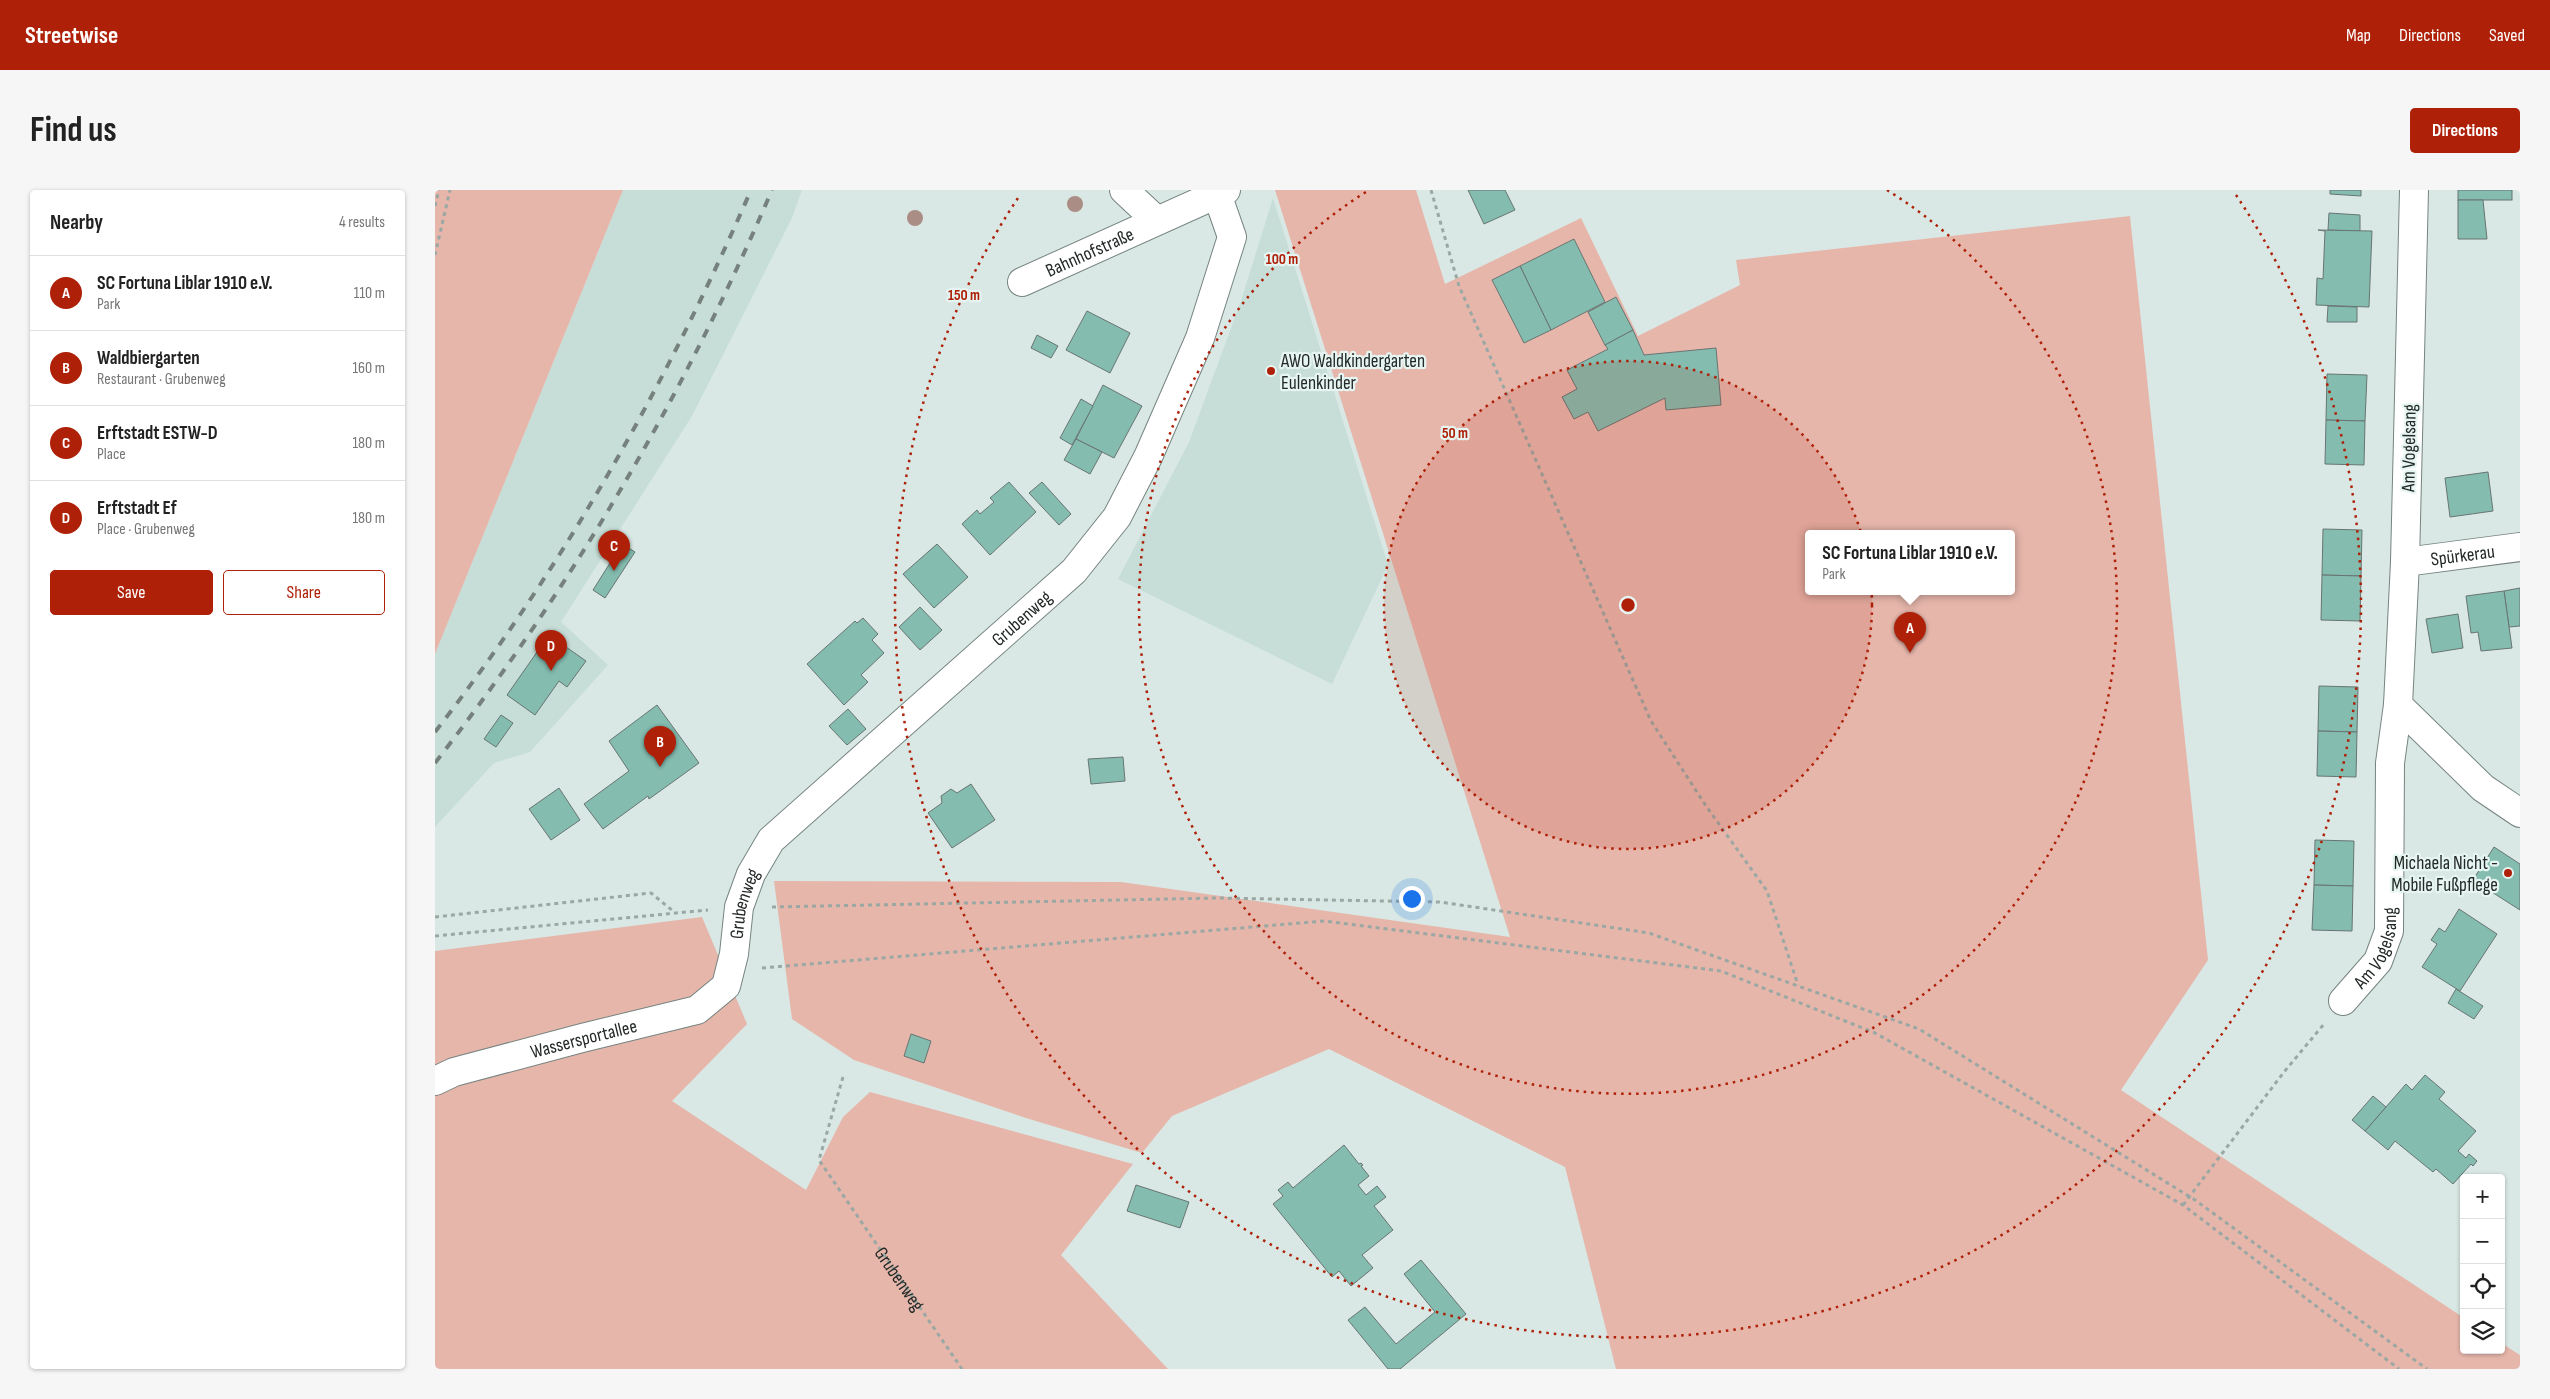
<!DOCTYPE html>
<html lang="en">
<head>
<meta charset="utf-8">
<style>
  body { margin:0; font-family:"Sofia Sans Condensed",sans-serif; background:#f6f6f6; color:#222 }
  .controls { position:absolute; right:15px; bottom:15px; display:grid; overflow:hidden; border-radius:5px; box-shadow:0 1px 4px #0004 }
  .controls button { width:45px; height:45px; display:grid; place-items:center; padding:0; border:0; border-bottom:1px solid #e0e0e0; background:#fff; color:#222; font:25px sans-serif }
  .you { position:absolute; left:976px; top:708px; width:18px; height:18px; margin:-12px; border:4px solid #fff; border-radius:50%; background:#1a73e8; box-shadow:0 0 0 8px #1a73e833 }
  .badge { display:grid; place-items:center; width:32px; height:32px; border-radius:50%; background:#ae2007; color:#fff; font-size:16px; font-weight:700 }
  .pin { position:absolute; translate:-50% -41px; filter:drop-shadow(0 1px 2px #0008) }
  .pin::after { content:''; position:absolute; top:26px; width:18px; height:15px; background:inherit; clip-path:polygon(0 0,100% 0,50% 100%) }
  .popup { position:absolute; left:1370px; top:340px; width:210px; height:65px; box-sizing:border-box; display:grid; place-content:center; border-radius:5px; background:#fff; filter:drop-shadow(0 1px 4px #0005); font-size:16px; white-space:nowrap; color:#767676 }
  .popup b { font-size:19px; color:#222 }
  .popup::after { content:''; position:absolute; left:50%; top:100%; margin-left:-10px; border:10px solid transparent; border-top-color:#fff }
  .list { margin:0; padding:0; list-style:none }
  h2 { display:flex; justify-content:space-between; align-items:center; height:65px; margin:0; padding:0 20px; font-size:21px }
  h2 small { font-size:16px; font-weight:400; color:#767676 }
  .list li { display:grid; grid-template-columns:32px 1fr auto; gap:15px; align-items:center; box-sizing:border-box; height:75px; padding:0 20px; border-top:1px solid #e0e0e0 }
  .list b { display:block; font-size:19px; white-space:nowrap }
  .list p { margin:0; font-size:16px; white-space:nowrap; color:#767676 }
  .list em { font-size:16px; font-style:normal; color:#767676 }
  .actions { display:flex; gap:10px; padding:15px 20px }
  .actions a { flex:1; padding:11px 0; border:1px solid #ae2007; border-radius:5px; text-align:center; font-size:18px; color:#ae2007 }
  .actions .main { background:#ae2007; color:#fff }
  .icon { flex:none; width:28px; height:28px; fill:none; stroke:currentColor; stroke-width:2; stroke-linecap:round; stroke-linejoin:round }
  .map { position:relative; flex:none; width:2085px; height:1179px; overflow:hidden; border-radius:5px }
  header { display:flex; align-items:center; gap:30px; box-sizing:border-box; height:70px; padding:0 25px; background:#ae2007; color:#fff }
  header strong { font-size:24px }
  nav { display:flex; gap:28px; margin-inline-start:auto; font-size:18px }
  .intro { display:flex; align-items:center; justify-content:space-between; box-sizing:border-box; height:120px; padding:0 30px }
  h1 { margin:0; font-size:35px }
  .button { padding:12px 22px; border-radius:5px; background:#ae2007; color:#fff; font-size:18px; font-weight:700 }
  main { display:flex; gap:30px; padding:0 30px }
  aside { flex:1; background:#fff; border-radius:5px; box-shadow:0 1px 4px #0004 }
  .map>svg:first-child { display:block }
  .built { fill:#c6ded7 }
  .green { fill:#e6b6ab; fill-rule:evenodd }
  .building { fill:#84bcaf; stroke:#687572 }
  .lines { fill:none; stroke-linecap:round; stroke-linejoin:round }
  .minor-casing { stroke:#768480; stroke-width:30 }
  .path { stroke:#9ba7a3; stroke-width:3; stroke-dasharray:4 4; stroke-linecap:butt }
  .minor { stroke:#fff; stroke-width:28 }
  .rail { stroke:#76807d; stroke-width:4; stroke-dasharray:9 9; stroke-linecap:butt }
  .tree { fill:#aa8d84 }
  .ring { fill:none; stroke:#ae2007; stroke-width:2.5; stroke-dasharray:2.5 5 }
  .poi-dot { fill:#ae2007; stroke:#e6f5f1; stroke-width:2 }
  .labels { text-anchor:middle; stroke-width:4.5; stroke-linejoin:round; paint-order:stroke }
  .street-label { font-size:19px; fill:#232927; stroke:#e6f5f1 }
  .poi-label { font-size:19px; fill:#232927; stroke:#e6f5f1; text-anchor:start }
  .centre { fill:#ae2007; stroke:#e6f5f1; stroke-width:2.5 }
  .ring-label { font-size:15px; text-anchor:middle; font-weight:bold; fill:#ae2007; stroke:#e6f5f1; stroke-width:4.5; stroke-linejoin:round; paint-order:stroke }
</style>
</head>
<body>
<header>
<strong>Streetwise</strong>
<nav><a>Map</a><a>Directions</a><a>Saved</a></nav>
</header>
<div class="intro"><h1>Find us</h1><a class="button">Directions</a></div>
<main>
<aside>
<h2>Nearby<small>4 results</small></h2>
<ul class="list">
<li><span class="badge">A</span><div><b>SC Fortuna Liblar 1910 e.V.</b><p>Park</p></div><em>110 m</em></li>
<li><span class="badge">B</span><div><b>Waldbiergarten</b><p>Restaurant · Grubenweg</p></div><em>160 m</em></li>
<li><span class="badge">C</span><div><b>Erftstadt ESTW-D</b><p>Place</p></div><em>180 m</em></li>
<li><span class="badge">D</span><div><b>Erftstadt Ef</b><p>Place · Grubenweg</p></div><em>180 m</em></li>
</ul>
<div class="actions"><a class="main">Save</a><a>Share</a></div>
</aside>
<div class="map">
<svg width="2085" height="1179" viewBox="0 0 2085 1179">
  <rect width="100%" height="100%" fill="#d9e8e4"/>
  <g class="built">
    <path d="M188,0H367L357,28L257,226L126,432L173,475L95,562L59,573L0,637V464Z"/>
    <path d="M838,8L953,375L897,494L683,389L754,252L806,111Z"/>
  </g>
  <g class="green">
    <path d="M0,0H188L0,464Z"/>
    <path d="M840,0H981L1010,94L1146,28L1203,146L1305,95L1301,70L1695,26L1773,770L1686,900L2029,1128V1160H2066V1153L2085,1165V1179H1181L1130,977L894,859L737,926L707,963L591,928L419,870L357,829L339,691L686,692L1075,747ZM1374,344H1576V402H1374Z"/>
    <path d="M267,727L312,834L237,911L371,1000L408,927L435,902L698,974L626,1065L733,1179H0V761Z"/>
  </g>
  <g class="building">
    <path d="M1033,0H1070L1080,20L1049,34Z"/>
    <path d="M1895,0H1926V6L1895,4Z"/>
    <rect x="2023" y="0" width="54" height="10"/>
    <path d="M2023,10H2048L2052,49H2023Z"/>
    <path d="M1894,23L1925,25V41L1893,40Z"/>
    <path d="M1883,40L1937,41L1934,117L1881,115L1882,88L1888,89L1890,41Z"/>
    <path d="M1139,49L1170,112L1116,140L1085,76Z"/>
    <path d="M1085,76L1116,140L1089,153L1057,90Z"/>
    <path d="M1181,107L1198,140L1170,155L1153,122Z"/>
    <path d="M1893,116L1922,117V132H1892Z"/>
    <path d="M652,121L695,143L675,183L631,160Z"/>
    <path d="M1198,140L1209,165L1281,158L1286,215L1231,220L1230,208L1163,241L1153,222L1139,229L1127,207L1142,199L1132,180L1173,159L1170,155Z"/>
    <path d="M602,145L623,156L616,168L596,158Z"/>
    <path d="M1892,184L1932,185L1930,231L1891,230Z"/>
    <path d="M668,195L707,216L679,268L641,249Z"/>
    <path d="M646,209L658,216L637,255L625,248Z"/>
    <path d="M1891,230L1930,231L1929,275L1890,274Z"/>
    <path d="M641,249L667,262L655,284L629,270Z"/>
    <path d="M2053,282L2058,321L2015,327L2010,288Z"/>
    <path d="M574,292L601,322L555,365L527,334L542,320L545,324L559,312L555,308Z"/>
    <path d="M607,292L636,324L624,335L594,303Z"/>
    <path d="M1888,339L1927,340L1926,386L1887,385Z"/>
    <path d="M187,354L200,362L170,408L158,400Z"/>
    <path d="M502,354L533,387L499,418L468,384Z"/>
    <path d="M1887,385L1926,386L1925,431L1886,430Z"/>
    <path d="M2085,398V436L2074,437L2069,401Z"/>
    <path d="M2069,401L2077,458L2046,461L2043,442L2036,443L2031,406Z"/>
    <path d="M485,417L507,440L485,460L464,437Z"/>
    <path d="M2023,424L2028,458L1997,463L1991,429Z"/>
    <path d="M428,428L443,444L437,450L449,463L426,485L433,492L409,515L372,474L420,431L422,433Z"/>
    <path d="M114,445L151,471L132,497L124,491L100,525L72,505Z"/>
    <path d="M1884,496L1923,497L1922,542L1883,541Z"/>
    <path d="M222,515L264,573L214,609L213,606L168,639L149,614L194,581L174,551Z"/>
    <path d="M413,519L431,539L412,555L394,536Z"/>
    <path d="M66,525L78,533L61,557L49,549Z"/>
    <path d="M1883,541L1922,542L1921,587L1882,586Z"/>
    <path d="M688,567L690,591L656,594L653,569Z"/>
    <path d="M536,594L560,630L517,658L493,623L507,613L506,606L516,599L522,603Z"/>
    <path d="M124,598L145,630L116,650L94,619Z"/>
    <path d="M1880,650L1919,651L1918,696L1879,695Z"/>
    <path d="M2059,657L2085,674V720L2038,690Z"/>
    <path d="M1879,695L1918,696L1917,741L1877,740Z"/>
    <path d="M2024,719L2062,744L2025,801L1987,777L2002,754L1996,750L2004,738L2010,742Z"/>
    <path d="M2021,799L2048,816L2039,829L2013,813Z"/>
    <path d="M476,844L496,851L489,873L469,866Z"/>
    <path d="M1990,885L2010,902L2004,909L2041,941L2023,961L2031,968L2034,964L2042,971L2038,976L2036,974L2018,994L2001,979L1998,982L1960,951L1953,960L1930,941L1971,894L1977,900Z"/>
    <path d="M1938,906L1951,917L1930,941L1917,930Z"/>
    <path d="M909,955L924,974L926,973L928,975L926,976L934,986L923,995L931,1005L942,996L951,1007L939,1016L958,1040L927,1065L938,1078L916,1096L904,1081L897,1087L838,1014L848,1006L843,1000L853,992L858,998Z"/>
    <path d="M701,995L754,1012L745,1038L692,1021Z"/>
    <path d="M986,1070L1031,1124L965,1179H953L913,1130L930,1117L961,1154L1000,1122L969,1084Z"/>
  </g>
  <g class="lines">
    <g class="minor-casing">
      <g id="minor">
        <path d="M689,0L721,30"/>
        <path d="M1979,0L1970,372L1963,515L2048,598L2085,623"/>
        <path id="s2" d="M587,92L791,0"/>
        <path id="s3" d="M1970,372L2085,357"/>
        <path id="s4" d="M1908,811L1943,771L1954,741L1955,573L1963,515"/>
        <path id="s5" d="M0,891L19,882L147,848L262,820L291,796L299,764L304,717L316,684L336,650L639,381L682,327L713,267L765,148L797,47L782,4"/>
      </g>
    </g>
    <g class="path">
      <path d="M996,0L1024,96L1216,531L1271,616L1332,701L1363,795"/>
      <path d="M0,16L4,0"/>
      <path d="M0,65L15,0"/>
      <path d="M337,717L782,708L1005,712L1214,743L1484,839L1760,1010L1992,1179"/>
      <path d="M0,727L216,703L238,721"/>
      <path d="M0,746L273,720"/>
      <path d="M327,778L889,731L1286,781L1440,843L1748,1015L1964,1179"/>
      <path id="s1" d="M408,887L384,970L527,1179"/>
      <path d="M1748,1015L1849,882L1889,834"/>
    </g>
    <use href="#minor" class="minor"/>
    <g class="rail">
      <path d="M0,542C129,376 232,193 316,0"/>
      <path d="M0,573C137,397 249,205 337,0"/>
    </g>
  </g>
  <g class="tree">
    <circle cx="640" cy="14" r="8"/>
    <circle cx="480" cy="28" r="8"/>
  </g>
  <circle cx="1193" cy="415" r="244" fill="#ae2007" fill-opacity=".12"/>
  <g class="ring">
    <circle cx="1193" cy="415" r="244"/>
    <path d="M1452 0A489 489 0 1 1 934 0"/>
    <path d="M1801 5A733 733 0 1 1 585 5"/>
  </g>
  <g class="poi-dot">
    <circle cx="836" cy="181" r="5"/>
    <circle cx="2073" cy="683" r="5"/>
  </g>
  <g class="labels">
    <g class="street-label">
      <text dy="7" stroke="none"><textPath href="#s2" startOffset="74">Bahnhofstraße</textPath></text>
      <text transform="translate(1973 258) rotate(-89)" y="7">Am Vogelsang</text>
      <text dy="7" stroke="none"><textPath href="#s3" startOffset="58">Spürkerau</textPath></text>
      <text dy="7" stroke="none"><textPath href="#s5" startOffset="799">Grubenweg</textPath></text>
      <text dy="7" stroke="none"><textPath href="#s5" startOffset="394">Grubenweg</textPath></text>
      <text dy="7" stroke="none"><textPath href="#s4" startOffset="65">Am Vogelsang</textPath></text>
      <text dy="7" stroke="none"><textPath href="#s5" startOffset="155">Wassersportallee</textPath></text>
      <text dy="7" stroke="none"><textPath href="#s1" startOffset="230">Grubenweg</textPath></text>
    </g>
    <g class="poi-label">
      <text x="846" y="177">AWO Waldkindergarten<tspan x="846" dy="22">Eulenkinder</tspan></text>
      <text x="2063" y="679" text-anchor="end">Michaela Nicht -<tspan x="2063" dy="22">Mobile Fußpflege</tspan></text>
    </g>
  </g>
  <circle cx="1193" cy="415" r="8" class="centre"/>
  <g class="ring-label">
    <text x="847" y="74">100 m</text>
    <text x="529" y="110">150 m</text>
    <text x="1020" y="248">50 m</text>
  </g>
</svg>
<div class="controls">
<button>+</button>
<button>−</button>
<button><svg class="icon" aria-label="locate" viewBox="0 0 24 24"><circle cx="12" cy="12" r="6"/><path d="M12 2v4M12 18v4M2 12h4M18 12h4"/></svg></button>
<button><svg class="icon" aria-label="layers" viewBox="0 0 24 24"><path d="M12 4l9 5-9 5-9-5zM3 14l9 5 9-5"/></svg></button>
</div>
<div class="you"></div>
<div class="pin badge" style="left:1475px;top:463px">A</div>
<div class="popup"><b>SC Fortuna Liblar 1910 e.V.</b>Park</div>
<div class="pin badge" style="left:225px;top:577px">B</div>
<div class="pin badge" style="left:179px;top:381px">C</div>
<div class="pin badge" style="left:116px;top:481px">D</div>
</div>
</main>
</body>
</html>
